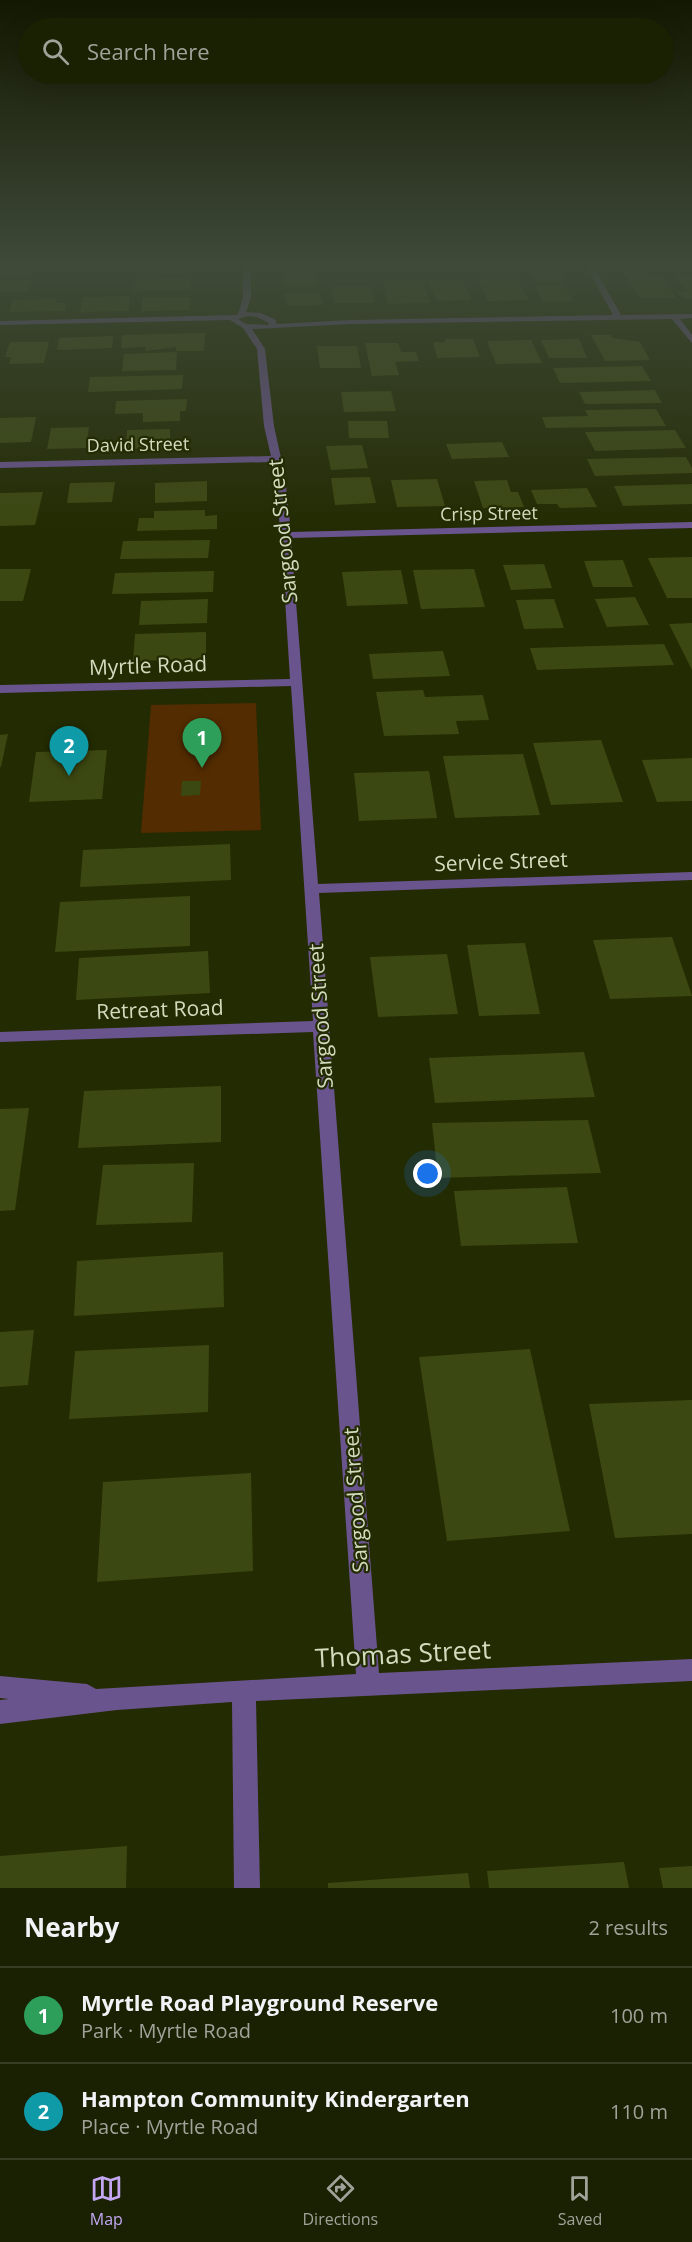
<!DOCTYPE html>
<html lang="en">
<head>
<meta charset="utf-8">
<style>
  body { margin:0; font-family:"Open Sans",sans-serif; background:#272d11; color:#f1f3f6 }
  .you { position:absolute; left:428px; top:1174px; width:21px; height:21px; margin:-15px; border:4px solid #fff; border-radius:50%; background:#1a73e8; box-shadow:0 0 0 9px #1a73e833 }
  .badge { display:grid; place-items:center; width:39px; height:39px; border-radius:50%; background:#c3a7f2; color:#fff; font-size:20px; font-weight:700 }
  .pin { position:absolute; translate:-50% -50px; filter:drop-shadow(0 2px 3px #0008) }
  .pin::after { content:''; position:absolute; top:32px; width:21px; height:18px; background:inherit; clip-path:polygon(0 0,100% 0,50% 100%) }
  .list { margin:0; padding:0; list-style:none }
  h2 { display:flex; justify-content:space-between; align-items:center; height:78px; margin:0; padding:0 24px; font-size:26px }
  h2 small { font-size:20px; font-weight:400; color:#9fa399 }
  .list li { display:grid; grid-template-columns:39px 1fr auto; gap:18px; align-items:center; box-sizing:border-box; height:96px; padding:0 24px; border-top:2px solid #383e24 }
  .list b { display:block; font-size:22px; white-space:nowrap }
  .list p { margin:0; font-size:20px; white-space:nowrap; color:#9fa399 }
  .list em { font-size:20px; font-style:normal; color:#9fa399 }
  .icon { flex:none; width:33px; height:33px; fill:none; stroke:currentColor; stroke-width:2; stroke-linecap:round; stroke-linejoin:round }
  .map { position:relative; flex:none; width:692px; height:1888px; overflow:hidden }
  .search { position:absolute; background:#1a2002; box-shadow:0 6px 24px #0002; left:18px; right:18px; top:18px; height:66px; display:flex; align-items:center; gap:15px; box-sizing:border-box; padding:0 21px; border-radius:33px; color:#9fa399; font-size:22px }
  .sheet { height:270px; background:#1a2002 }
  nav { display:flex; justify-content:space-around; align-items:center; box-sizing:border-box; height:84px; border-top:2px solid #383e24; background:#1a2002; font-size:16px; color:#9fa399 }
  nav a { display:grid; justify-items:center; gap:3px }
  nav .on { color:#c3a7f2 }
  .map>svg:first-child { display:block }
  .green { fill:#532c01 }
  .building { fill:#3c4811 }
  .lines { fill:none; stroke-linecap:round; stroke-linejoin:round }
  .minor { fill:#6a548e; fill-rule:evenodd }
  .labels { text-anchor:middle; stroke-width:4.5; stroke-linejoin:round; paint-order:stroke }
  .far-street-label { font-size:18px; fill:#d2dbbe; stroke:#232b02 }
  .street-label { font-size:21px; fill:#d2dbbe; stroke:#232b02 }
  .near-street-label { font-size:26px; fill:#d2dbbe; stroke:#232b02 }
</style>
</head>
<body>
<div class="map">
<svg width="692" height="1888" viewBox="0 0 692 1888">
  <rect width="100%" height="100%" fill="#232b02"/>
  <path class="green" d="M256,703L261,830L141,833L151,705Z"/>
  <g class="building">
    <path d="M0,264H35L32,274L0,275Z"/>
    <path d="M127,264H184V271L126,272Z"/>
    <path d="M640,265L647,276H661L676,298H640L619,266Z"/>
    <path d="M527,267H556L564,281L534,282Z"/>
    <path d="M315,268L318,287H286L284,269Z"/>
    <path d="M676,277H692V299H683L678,292H687Z"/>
    <path d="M191,278L190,290L134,291L136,279Z"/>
    <path d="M518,279L529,300L488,301L478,280Z"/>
    <path d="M32,280L28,292H0V281Z"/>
    <path d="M382,280H423L430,303L388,304Z"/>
    <path d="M428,280H462L472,300L437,301Z"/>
    <path d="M564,285L573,301L543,302L535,286Z"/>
    <path d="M331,286H371L375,303H334Z"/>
    <path d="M320,293L323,305L287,306L284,294Z"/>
    <path d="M130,296L129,311L80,312L83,297Z"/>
    <path d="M143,297H190V310L141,311Z"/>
    <path d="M57,299L56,303H66L65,311L9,312L13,300Z"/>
    <path d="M205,333L204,351H176V347L145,351L146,347L121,348L122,335Z"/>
    <path d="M591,335H610L612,338L640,342L650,360L605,361Z"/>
    <path d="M113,336L112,348L57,350L59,338Z"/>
    <path d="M445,339H473L480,357L437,358L433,342H445Z"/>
    <path d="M579,339L587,358H549L541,340Z"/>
    <path d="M531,340L542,363L496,364L487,341Z"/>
    <path d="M10,342H49L44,363L9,364L11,357H5Z"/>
    <path d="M365,343H398L401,352H416L419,361L395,362L399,375L372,376Z"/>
    <path d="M317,346H357L361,368H320Z"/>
    <path d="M177,352L176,370L122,371L124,354Z"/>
    <path d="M642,366L651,381L560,383L553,368Z"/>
    <path d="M183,375L182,389L88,392L90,377Z"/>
    <path d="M655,390L662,403L585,404L579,392Z"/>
    <path d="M391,391L396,411L344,412L341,392Z"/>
    <path d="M187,399L186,411H180V421L143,422V413L115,414L116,401Z"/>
    <path d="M656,409L666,426L546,428L542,417L588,416L585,410Z"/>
    <path d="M36,417L31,442L0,443V418Z"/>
    <path d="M348,421H387L389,438H349Z"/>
    <path d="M89,427L86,448L47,449L51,428Z"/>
    <path d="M170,429V448L126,449L127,430Z"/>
    <path d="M675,430L686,448L595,451L585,432Z"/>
    <path d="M502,442L509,457L452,459L446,444Z"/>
    <path d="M362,445L368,468L331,470L326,446Z"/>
    <path d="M686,457L692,468V473L595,476L587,459Z"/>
    <path d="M370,477L376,503L335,505L331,478Z"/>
    <path d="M437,479L445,506L397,507L391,480Z"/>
    <path d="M507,480L511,492H518L524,507L483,508L474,481Z"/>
    <path d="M207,481V501L155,503V483Z"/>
    <path d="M115,482L112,502L67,503L70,483Z"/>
    <path d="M692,484V504L623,506L614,486Z"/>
    <path d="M587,488L597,507L560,508L557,504H537L531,490Z"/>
    <path d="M43,492L35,525L0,526V493Z"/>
    <path d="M205,510V516L217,515V529L137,531L139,518H154V511Z"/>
    <path d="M210,540L208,558L120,559L123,541Z"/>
    <path d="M692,557V598H667L648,558Z"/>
    <path d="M623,560L633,587H593L584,561Z"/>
    <path d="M544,564L552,588L511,590L503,565Z"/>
    <path d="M0,569H31L23,601H0Z"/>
    <path d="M474,569L485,607L421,609L413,570Z"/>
    <path d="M401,570L408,604L347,606L342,572Z"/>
    <path d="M214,571L213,592L112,594L115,573Z"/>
    <path d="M635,597L649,625L607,627L595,599Z"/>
    <path d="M208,599L207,623L139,625L141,601Z"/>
    <path d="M554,599L564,628L524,629L516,600Z"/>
    <path d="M692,623V670L669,624Z"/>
    <path d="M206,632V659L133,661L135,634Z"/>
    <path d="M664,644L674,665L537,670L530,648Z"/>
    <path d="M443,651L450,676L373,679L369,654Z"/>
    <path d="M423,690L425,697L483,695L489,720L456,721L459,734L384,736L376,692Z"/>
    <path d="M8,734L1,767H0V735Z"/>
    <path d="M601,740L623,802L551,805L533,743Z"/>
    <path d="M107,750L102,799L29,802L36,752Z"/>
    <path d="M523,754L540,815L455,818L443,756Z"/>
    <path d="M692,758V801L657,802L642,760Z"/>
    <path d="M429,771L437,818L359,821L354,773Z"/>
    <path d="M182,781H201L200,795L181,796Z"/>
    <path d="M230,844L231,880L80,887L83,850Z"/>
    <path d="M190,896V946L55,952L60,902Z"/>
    <path d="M672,937L692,996L610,999L593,940Z"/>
    <path d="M525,943L540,1014L479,1016L467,945Z"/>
    <path d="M208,951L210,993L76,1000L79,958Z"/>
    <path d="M447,954L458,1014L378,1017L370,957Z"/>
    <path d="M584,1052L595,1097L435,1103L429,1058Z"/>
    <path d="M221,1086V1142L78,1148L84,1091Z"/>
    <path d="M29,1108L15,1210L0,1211V1109Z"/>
    <path d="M588,1120L601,1173L438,1178L432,1123Z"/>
    <path d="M194,1163L192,1222L96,1225L103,1165Z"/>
    <path d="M567,1187L578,1243L461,1246L454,1191Z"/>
    <path d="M223,1252L224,1307L74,1316L77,1261Z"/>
    <path d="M34,1330L28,1385L0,1387V1332Z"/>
    <path d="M209,1345L208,1412L69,1419L75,1351Z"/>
    <path d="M530,1349L570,1531L447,1541L419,1357Z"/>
    <path d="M692,1400V1534L615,1538L589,1404Z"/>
    <path d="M251,1473L253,1571L97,1582L103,1482Z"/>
    <path d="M127,1846L126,1888H0V1856Z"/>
    <path d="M624,1862L629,1888H489L487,1871Z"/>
    <path d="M692,1866V1888H663L659,1868Z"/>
    <path d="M468,1873L470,1888H328V1883Z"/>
  </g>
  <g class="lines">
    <path class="minor" d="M243,264H251V298L246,312L261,313L276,320V324L351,320L613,315L585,264H592L621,315L692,314V318L680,319L692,335V343L672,319L351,324L252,329L265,349L274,426L285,476L291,532L692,522V528L291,538L318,884L692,872V880L319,893L379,1673L692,1659V1681L256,1701L260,1888H234L232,1702L117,1710L0,1724V1700L9,1699L0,1698V1676L87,1684L96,1689L356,1674L313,1032L0,1042V1032L313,1021L291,686L0,693V685L290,679L281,535L272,462L0,468V462L271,456L264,426L257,349L243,328L230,320L0,325V321L235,315L238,314L243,298ZM248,316L257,317L269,323L268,325L246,324L238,319Z"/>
  </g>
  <linearGradient id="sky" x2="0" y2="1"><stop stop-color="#131801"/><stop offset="0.5" stop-color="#3f4a39"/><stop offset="1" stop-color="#3f4a39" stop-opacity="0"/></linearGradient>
  <rect width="692" height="529" fill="url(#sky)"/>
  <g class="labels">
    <g class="far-street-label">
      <text transform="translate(138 445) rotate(-1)" y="6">David Street</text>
      <text transform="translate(489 514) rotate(-1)" y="6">Crisp Street</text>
    </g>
    <g class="street-label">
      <text transform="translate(283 531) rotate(-96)" y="7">Sargood Street</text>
      <text transform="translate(148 666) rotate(-2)" y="7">Myrtle Road</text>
      <text transform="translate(501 862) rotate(-2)" y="7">Service Street</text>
      <text transform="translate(160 1010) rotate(-2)" y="7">Retreat Road</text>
      <text transform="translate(321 1016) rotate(-94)" y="7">Sargood Street</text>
      <text transform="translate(356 1500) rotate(-94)" y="7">Sargood Street</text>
    </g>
    <g class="near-street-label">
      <text transform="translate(403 1654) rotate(-3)" y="9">Thomas Street</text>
    </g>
  </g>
</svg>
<div class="you"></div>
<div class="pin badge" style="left:202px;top:768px;background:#2e9e5b">1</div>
<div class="pin badge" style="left:69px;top:776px;background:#0f9aa8">2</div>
<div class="search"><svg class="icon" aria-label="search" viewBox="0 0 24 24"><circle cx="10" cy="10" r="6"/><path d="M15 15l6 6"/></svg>Search here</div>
</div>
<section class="sheet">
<h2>Nearby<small>2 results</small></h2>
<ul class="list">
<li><span class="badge" style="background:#2e9e5b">1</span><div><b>Myrtle Road Playground Reserve</b><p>Park · Myrtle Road</p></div><em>100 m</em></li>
<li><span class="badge" style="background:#0f9aa8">2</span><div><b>Hampton Community Kindergarten</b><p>Place · Myrtle Road</p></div><em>110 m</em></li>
</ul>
</section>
<nav>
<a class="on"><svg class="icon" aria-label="map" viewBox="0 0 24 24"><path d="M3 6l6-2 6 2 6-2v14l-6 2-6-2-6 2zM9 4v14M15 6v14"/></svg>Map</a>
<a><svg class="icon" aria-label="directions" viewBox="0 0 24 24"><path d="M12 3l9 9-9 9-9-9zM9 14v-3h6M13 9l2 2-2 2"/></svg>Directions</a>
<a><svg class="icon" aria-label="saved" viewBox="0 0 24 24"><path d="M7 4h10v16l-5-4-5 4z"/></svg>Saved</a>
</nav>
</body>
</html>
